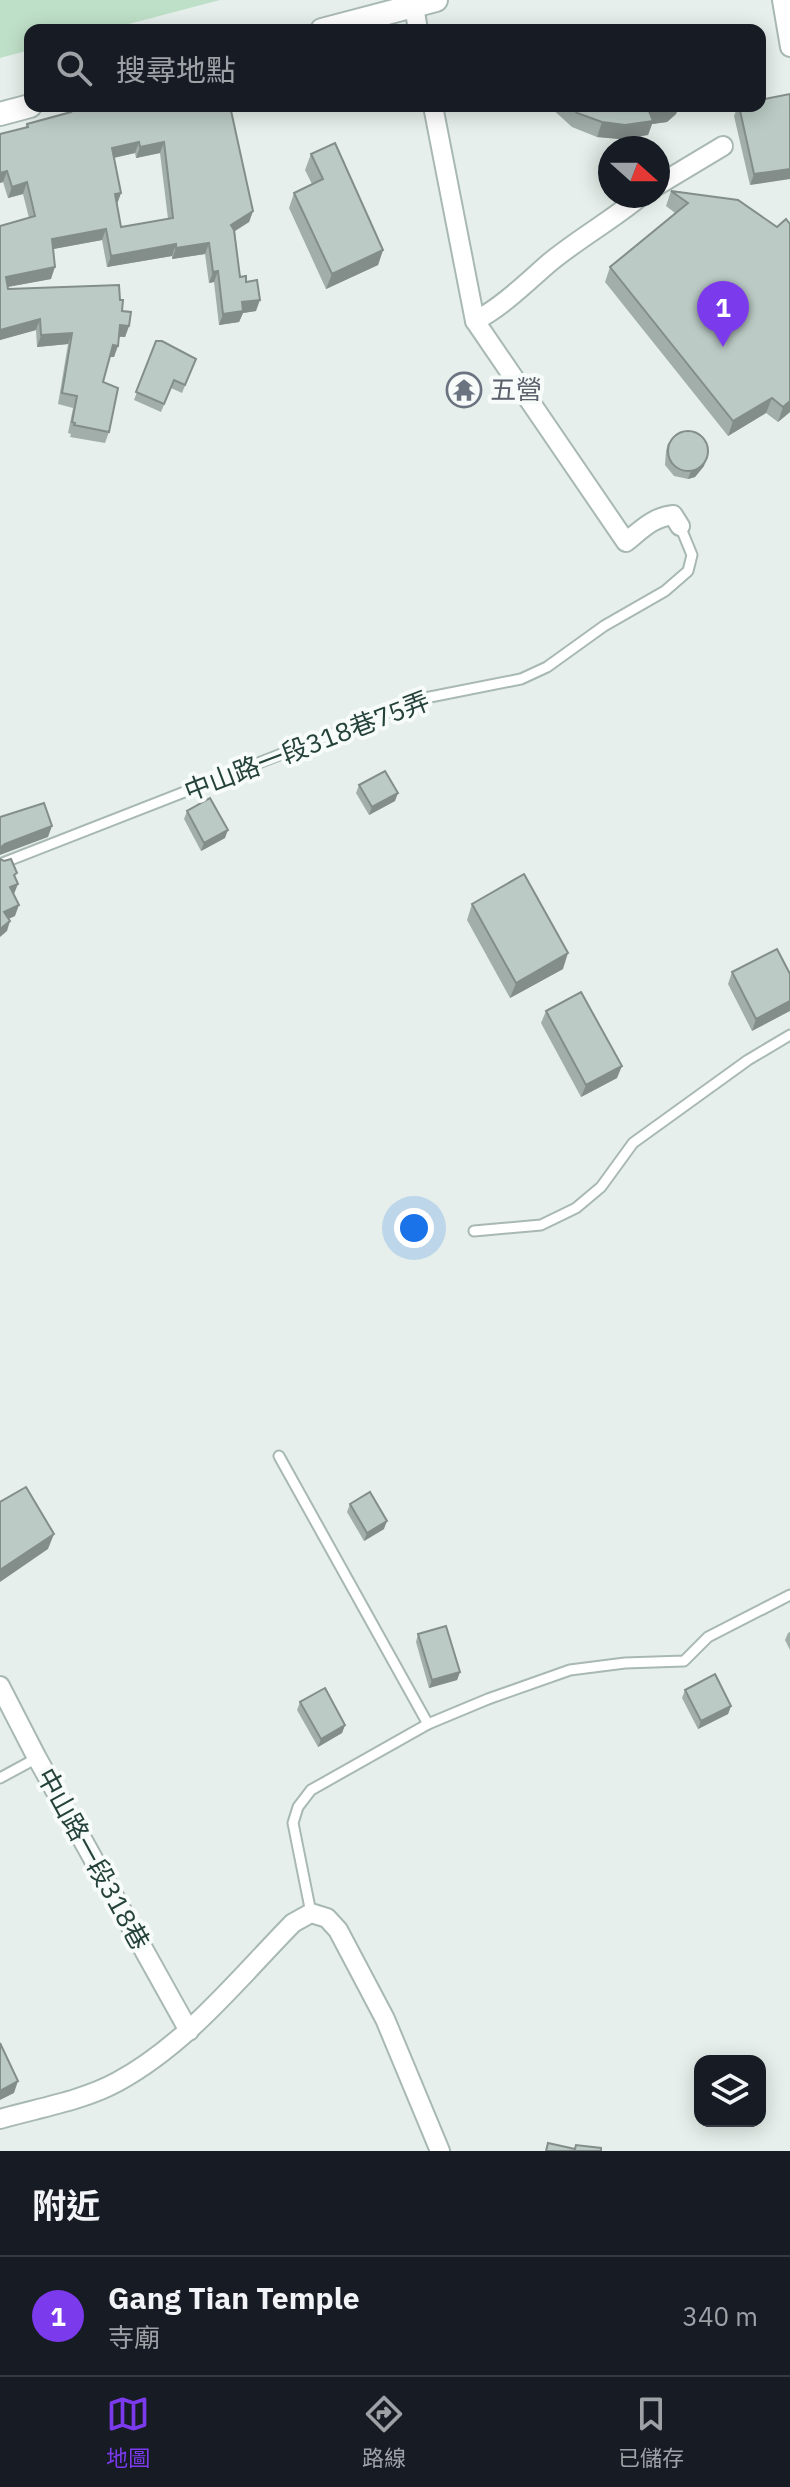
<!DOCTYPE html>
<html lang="zh-TW">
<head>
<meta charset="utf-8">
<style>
  body { margin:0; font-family:"IBM Plex Sans","Noto Sans TC",sans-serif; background:#20242c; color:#f1f3f6 }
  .controls { position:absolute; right:24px; bottom:24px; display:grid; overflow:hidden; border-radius:16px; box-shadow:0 4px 20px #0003 }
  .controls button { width:72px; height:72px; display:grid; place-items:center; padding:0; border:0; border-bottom:2px solid #363941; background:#171b24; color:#f1f3f6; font:40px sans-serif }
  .compass { position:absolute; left:598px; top:136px; width:72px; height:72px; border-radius:50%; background:#171b24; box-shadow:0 4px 20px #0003; rotate:111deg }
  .you { position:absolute; left:414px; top:1228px; width:28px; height:28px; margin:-20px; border:6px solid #fff; border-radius:50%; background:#1a73e8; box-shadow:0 0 0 12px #1a73e833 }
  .badge { display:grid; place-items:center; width:52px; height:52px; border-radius:50%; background:#7c3aed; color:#fff; font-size:26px; font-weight:700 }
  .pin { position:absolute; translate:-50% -66px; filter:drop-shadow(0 2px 4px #0008) }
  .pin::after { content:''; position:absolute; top:42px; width:28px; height:24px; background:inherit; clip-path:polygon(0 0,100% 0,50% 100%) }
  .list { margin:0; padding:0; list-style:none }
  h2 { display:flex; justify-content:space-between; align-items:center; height:104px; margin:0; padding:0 32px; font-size:34px }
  h2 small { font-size:26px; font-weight:400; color:#9ea1a6 }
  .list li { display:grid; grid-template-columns:52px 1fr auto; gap:24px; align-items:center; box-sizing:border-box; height:120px; padding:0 32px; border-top:2px solid #363941 }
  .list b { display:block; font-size:30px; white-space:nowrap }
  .list p { margin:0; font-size:26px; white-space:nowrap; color:#9ea1a6 }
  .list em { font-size:26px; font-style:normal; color:#9ea1a6 }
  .icon { flex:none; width:44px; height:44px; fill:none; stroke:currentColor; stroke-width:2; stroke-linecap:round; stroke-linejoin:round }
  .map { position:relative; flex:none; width:790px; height:2151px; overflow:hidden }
  .search { position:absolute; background:#171b24; box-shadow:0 4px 20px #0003; left:24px; right:24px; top:24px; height:88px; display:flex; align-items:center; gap:20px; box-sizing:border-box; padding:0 28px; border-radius:16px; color:#9ea1a6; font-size:30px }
  .sheet { height:224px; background:#171b24 }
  nav { display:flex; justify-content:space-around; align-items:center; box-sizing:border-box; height:112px; border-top:2px solid #363941; background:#171b24; font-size:22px; color:#9ea1a6 }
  nav a { display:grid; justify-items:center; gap:4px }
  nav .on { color:#7c3aed }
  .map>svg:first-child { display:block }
  .green { fill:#bfe0c8 }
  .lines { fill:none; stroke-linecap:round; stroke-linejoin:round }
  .service-casing { stroke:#a8b8b2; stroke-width:13 }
  .minor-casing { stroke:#a8b8b2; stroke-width:22 }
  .tertiary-casing { stroke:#a8b8b2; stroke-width:26 }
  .service { stroke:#fff; stroke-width:9 }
  .minor { stroke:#fff; stroke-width:18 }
  .tertiary { stroke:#fff; stroke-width:22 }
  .wall { fill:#a1aea9; fill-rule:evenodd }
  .shaded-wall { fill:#838d89 }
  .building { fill:#bbcac4; stroke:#838d89; stroke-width:2; fill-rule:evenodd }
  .labels { text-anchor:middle; stroke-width:8; stroke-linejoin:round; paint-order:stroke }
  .worship-label { font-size:26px; fill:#5b616d; stroke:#f7fbf9; text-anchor:start }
  .street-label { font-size:26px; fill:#24423a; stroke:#f7fbf9 }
</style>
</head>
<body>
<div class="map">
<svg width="790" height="2151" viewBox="0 0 790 2151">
  <rect width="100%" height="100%" fill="#e6efeb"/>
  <path class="green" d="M0,0H220L106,30H30V50L0,58Z"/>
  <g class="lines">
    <g class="service-casing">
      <g id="service">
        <path d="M0,864L425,698L521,679L547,667L604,626L665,591L688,571L692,555L680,526"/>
        <path d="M474,1231L541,1225L576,1208L601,1187L633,1143L748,1060L790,1035"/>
        <path d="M279,1456L428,1724"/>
        <path d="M0,1778L37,1758"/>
        <path d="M311,1913L293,1823L298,1807L311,1790L428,1724L488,1699L570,1670L625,1663L684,1661L708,1637L790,1595"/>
      </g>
    </g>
    <g class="minor-casing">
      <g id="minor">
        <path d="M782,0L790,47"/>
        <path d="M414,6L418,30"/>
        <path d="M433,106L475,321"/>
        <path d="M658,185L723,146"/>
        <path d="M641,196C612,220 578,239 549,263C525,284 503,306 475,321L626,542C641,530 653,517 673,515L680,526"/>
        <path d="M0,1686L37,1758L189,2031"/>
        <path d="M0,2119C38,2108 82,2101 117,2082C187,2044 238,1979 293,1923L311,1913L327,1918L338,1930L385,2019L440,2151"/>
      </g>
    </g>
    <g class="tertiary-casing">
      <g id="tertiary">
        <path d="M322,30L436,0"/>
        <path d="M0,114L30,106"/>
      </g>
    </g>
    <use href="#service" class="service"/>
    <use href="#minor" class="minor"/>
    <use href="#tertiary" class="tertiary"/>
  </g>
  <g class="wall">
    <path d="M790,94L750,185L734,116L738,106H760Z"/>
    <path d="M230,106L253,211L249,222L235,231L240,277L246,282L256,311L243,313L239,322L219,325L214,282L209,283L205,254L172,259V256L107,267L102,240L53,249L51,279L7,287L8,289L120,300L122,311L129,326L125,337H119L114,357H110L103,382L109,432L105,443L70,437L71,434L68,433L73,408L58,404L68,344L37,347L36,330L0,340V226L29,218L23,194L8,198L3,182L0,183L27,124L69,112L70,110ZM135,153L136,158L160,153L168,219L121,227L117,204L121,193L114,158Z"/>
    <path d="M549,106H679L676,114L667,122L652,124L648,135L620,139L597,137L572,127Z"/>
    <path d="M311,154L383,250L378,265L326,289L289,208L294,193L312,184L305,170Z"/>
    <path d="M671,191L777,227L790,224V412L778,422L766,413L728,436L605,282L610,267L675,213L666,206Z"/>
    <path d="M156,341L196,359L182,393L171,388L161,412L134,400Z"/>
    <path d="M668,443L704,466L695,477L688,479L674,476L665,465L666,451Z"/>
    <path d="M359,785L395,801L369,815L356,793Z"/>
    <path d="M187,811L225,838L201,851L184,819Z"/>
    <path d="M472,904L563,969L510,998L467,920Z"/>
    <path d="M732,972L790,974L752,1031L728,984Z"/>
    <path d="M546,1011L617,1078L581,1097L541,1023Z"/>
    <path d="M350,1504L384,1529L364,1541L347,1512Z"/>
    <path d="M790,1632V1650L785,1640L788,1633Z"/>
    <path d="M418,1634L460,1672L457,1680L429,1688L416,1642Z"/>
    <path d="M685,1690L731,1706L728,1714L698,1729L682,1698Z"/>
    <path d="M300,1702L345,1725L342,1733L318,1747L297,1710Z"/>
  </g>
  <g class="shaded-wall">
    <path d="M674,106H679L676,114L667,122L652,124L648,135L620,139L597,137L602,122Z"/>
    <path d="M139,142L135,153L108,159L112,148Z"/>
    <path d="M164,142L160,153L136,158L140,147Z"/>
    <path d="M790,169V179L750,185L754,174Z"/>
    <path d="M7,171L3,182L0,183V173Z"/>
    <path d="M27,182L23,194L8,198L12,187Z"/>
    <path d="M121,193L117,204L115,194Z"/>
    <path d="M253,211L249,222L227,236L231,225Z"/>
    <path d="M106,229L102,240L48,250L52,239Z"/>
    <path d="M209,243L205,254L172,259L176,248Z"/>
    <path d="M176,244L172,256L107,267L111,256Z"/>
    <path d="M383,250L378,265L326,289L332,274Z"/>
    <path d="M55,267L51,279L2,288L6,277Z"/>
    <path d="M218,271L214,282L209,283L213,272Z"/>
    <path d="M260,300L256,311L243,313L239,322L219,325L223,314L242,302Z"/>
    <path d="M40,319L36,330L0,340V330Z"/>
    <path d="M120,325L129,326L125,337L116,336Z"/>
    <path d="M72,333L68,344L37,347L41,335Z"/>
    <path d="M113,345L118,346L114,357H109Z"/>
    <path d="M772,398L766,413L728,436L733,421Z"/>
    <path d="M790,401V412L778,422L783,407Z"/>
    <path d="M707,458L704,466L695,477L688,479L691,471Z"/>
    <path d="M398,793L395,801L369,815L372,807Z"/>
    <path d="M52,826L48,837L0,855V848L5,844Z"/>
    <path d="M228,830L225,838L201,851L204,843Z"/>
    <path d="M18,884L14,894L7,898L10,887Z"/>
    <path d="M19,905L15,916L0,923L4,912Z"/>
    <path d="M10,921L7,931L0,937V929Z"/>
    <path d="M568,953L563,969L510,998L516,983Z"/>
    <path d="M790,1001V1011L752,1031L756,1019Z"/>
    <path d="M622,1066L617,1078L581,1097L586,1085Z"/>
    <path d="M387,1521L384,1529L364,1541L367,1533Z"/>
    <path d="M54,1534L48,1549L0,1582V1570Z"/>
    <path d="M460,1672L457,1680L429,1688L432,1680Z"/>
    <path d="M731,1706L728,1714L698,1729L701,1721Z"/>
    <path d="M345,1725L342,1733L318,1747L321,1739Z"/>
    <path d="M18,2081L14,2093L0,2100V2091Z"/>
  </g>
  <g class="building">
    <path d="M790,94V169L754,174L739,106H760V100Z"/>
    <path d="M85,106H230L253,211L231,225L234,230L240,277L246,276V282L257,280L260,300L242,302L243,311L223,314L218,271L213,272L209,243L176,248V244L111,256L106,229L52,239L55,267L6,277L8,289L119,285L120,300H123L122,311L131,312L129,326L120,325L118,346L113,345L103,382L118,388L109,432L74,425L75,423L72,422L77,396L62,393L72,333L41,335L40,319L0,330V226L35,216L27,182L12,187L7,171L0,173V134L28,127L27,124L71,112L70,110ZM139,142L140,147L164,142L173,218L121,227L115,194L121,193L112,148Z"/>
    <path d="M570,106H674L672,108L649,111L653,121L625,125L602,122L577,113Z"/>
    <path d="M335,143L383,250L332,274L294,193L323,179L311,154Z"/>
    <path d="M671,191L738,200L777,227L786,219L790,224V401L783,407L772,398L733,421L610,267L688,203Z"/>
    <path d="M156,341H162L196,359L185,385L174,380L164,404L136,392Z"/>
    <circle cx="688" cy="451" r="20"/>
    <path d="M385,771L398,793L372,807L359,785Z"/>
    <path d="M210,798L228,830L204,843L187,811Z"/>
    <path d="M44,803L52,826L5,844L0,848V817Z"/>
    <path d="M0,859L4,861L11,859L17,873L14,875L18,884L10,887L19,905L4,912L10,921L0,929Z"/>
    <path d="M524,874L568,953L516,983L472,904Z"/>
    <path d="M777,949L790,974V1001L756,1019L732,972Z"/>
    <path d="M581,992L622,1066L586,1085L546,1011Z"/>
    <path d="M26,1487L54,1534L0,1570V1502Z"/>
    <path d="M370,1492L387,1521L367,1533L350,1504Z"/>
    <path d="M446,1626L460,1672L432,1680L418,1634Z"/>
    <path d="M715,1674L731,1706L701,1721L685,1690Z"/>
    <path d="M325,1688L345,1725L321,1739L300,1702Z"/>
    <path d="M0,2043L18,2081L0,2091Z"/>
    <path d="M548,2143L575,2149L576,2145L601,2148V2151H546Z"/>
  </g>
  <defs>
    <g id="temple-ring" transform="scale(1.8)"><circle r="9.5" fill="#f7fbf9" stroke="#6b7280" stroke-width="1.5"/><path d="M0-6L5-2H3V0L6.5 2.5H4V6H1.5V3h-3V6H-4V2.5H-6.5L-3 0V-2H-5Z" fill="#6b7280"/></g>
  </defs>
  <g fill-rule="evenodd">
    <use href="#temple-ring" x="464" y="390"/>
  </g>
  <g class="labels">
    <g class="worship-label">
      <text x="490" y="399">五營</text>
    </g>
    <g class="street-label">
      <text transform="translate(307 746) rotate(-21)" y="9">中山路一段318巷75弄</text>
      <text transform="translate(93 1859) rotate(61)" y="9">中山路一段318巷</text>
    </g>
  </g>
</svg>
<div class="controls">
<button><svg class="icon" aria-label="layers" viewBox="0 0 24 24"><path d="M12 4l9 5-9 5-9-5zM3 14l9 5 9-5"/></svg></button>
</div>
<svg class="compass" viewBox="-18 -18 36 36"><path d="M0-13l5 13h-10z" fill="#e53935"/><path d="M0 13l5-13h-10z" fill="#9ea1a6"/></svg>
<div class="you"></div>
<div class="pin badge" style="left:723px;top:347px">1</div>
<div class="search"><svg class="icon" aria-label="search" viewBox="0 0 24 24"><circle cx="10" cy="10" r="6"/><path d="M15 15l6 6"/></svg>搜尋地點</div>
</div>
<section class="sheet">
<h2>附近<small></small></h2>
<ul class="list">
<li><span class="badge">1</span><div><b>Gang Tian Temple</b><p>寺廟</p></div><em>340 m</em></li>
</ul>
</section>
<nav>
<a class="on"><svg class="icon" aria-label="map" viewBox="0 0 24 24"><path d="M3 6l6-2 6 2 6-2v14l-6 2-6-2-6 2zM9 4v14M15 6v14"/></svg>地圖</a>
<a><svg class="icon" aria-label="directions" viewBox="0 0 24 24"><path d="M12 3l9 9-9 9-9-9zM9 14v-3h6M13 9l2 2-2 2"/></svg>路線</a>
<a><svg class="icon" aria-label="saved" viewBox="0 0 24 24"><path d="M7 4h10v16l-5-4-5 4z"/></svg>已儲存</a>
</nav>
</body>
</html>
